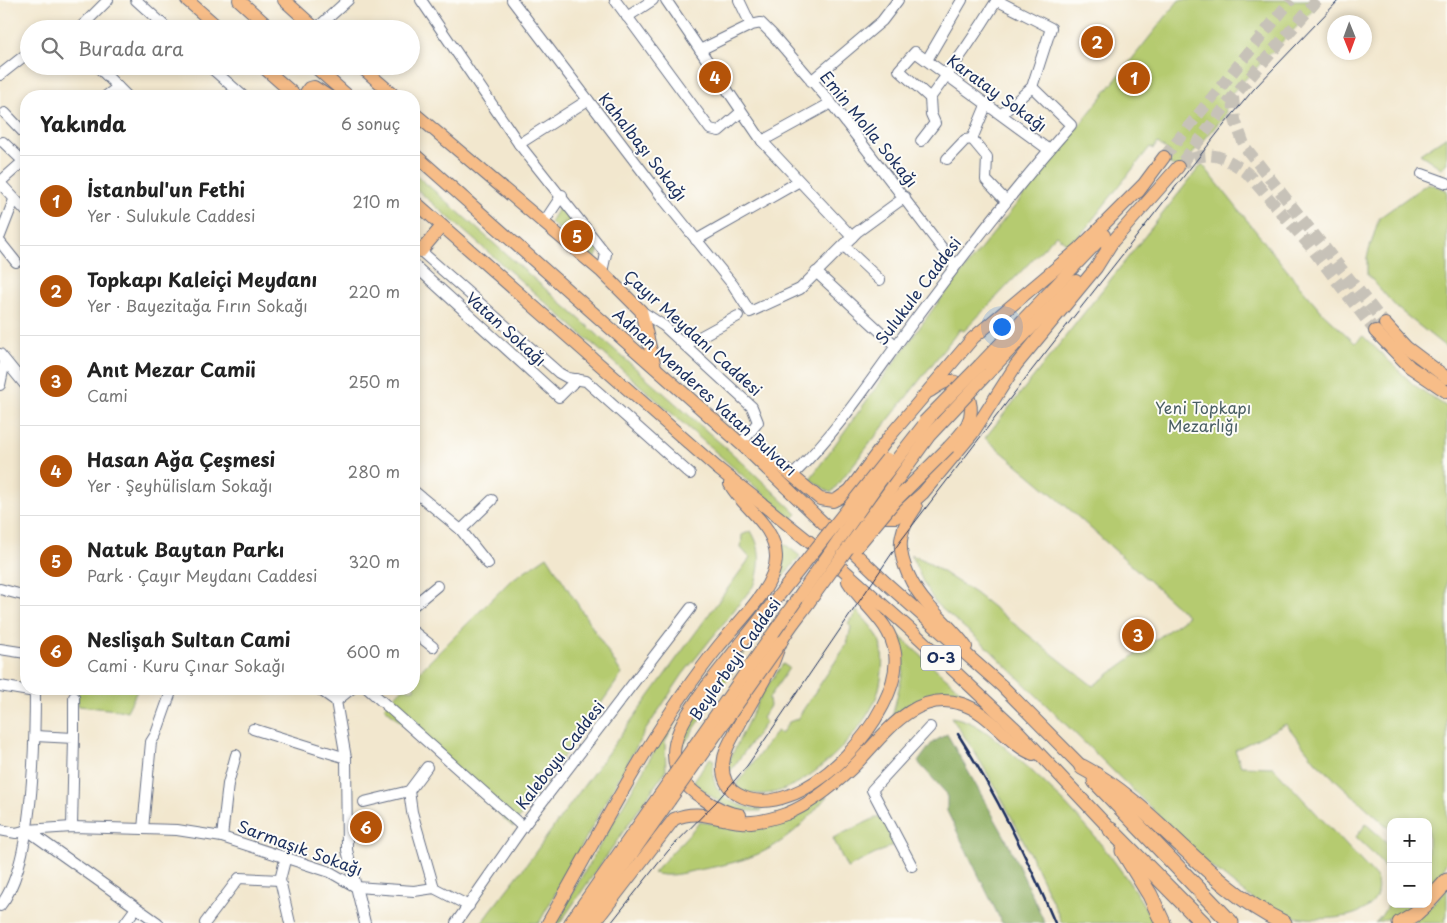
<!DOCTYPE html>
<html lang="tr">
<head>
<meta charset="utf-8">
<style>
  body { margin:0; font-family:"Playpen Sans",sans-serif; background:#f6f6f6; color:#222 }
  .controls { position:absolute; right:15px; bottom:15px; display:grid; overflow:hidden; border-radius:10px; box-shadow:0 2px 8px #0003 }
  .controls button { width:45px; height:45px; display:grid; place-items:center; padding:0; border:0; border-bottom:1px solid #e0e0e0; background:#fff; color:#222; font:25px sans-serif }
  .compass { position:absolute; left:1327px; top:15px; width:45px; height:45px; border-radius:50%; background:#fff; box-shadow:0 2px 8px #0003; rotate:179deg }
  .you { position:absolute; left:1001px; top:326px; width:18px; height:18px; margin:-12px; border:4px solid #fff; border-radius:50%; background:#1a73e8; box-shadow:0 0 0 8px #1a73e833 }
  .badge { display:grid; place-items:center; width:32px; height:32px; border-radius:50%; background:#b45309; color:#fff; font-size:16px; font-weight:700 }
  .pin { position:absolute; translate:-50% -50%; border:2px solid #fff; box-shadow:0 1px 5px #0006 }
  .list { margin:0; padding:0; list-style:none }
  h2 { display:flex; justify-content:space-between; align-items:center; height:65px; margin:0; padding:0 20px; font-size:21px }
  h2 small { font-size:16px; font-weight:400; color:#767676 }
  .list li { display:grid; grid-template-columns:32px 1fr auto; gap:15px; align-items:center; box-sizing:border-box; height:90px; padding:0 20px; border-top:1px solid #e0e0e0 }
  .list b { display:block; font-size:19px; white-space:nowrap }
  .list p { margin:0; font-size:16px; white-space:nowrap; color:#767676 }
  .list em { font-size:16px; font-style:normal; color:#767676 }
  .icon { flex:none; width:28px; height:28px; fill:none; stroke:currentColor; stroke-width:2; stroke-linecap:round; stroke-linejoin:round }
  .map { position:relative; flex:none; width:1447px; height:923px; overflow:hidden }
  .search { position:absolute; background:#fff; box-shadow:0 2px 8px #0003; left:20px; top:20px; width:400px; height:55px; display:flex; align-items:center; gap:12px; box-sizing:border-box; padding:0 18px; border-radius:28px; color:#767676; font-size:19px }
  .panel { position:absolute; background:#fff; box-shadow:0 2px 8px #0003; left:20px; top:90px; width:400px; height:605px; border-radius:20px }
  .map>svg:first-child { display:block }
  .green { fill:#b5cb6f; stroke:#687d66 }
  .forest { fill:#90af62; stroke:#566f60 }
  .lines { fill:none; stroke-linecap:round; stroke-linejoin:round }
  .major-tunnel { stroke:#c7c2b8; stroke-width:12; stroke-dasharray:12 6; stroke-linecap:butt }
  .minor-casing { stroke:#666f85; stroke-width:12 }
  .major-casing { stroke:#666f85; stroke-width:14 }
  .highway-casing { stroke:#666f85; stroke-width:17 }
  .minor { stroke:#fff; stroke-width:10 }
  .major { stroke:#f7bd88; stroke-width:12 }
  .highway { stroke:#f7bd88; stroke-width:15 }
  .tram { stroke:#1b2f5e; stroke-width:1 }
  .rail { stroke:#1b2f5e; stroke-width:2.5 }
  .major-bridge-casing { stroke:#666f85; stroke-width:14; stroke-linecap:butt }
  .major-bridge { stroke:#f7bd88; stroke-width:12 }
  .labels { text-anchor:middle; stroke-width:4; stroke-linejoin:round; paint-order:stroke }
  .shield { fill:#fdfcf7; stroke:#5f6c8c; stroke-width:1 }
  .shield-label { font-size:15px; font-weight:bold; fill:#1b2f5e }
  .street-label { font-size:16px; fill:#1b2f5e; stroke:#fdfcf7 }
  .park-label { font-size:16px; fill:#495e63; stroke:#fdfcf7 }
</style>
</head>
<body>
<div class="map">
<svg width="1447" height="923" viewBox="0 0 1447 923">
  <rect width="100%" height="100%" fill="#fdfcf7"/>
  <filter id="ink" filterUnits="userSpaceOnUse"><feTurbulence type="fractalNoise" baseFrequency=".02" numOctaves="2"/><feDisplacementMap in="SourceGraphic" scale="10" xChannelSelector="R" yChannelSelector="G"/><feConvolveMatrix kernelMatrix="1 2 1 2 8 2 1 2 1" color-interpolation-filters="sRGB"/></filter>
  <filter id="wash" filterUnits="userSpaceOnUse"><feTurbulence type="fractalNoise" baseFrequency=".0096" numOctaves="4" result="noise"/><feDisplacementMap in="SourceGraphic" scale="20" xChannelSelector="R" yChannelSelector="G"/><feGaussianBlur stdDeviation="1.12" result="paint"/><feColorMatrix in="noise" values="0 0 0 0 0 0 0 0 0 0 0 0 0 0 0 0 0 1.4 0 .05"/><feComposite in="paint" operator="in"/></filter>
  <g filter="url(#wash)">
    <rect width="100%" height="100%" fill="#f2e7ce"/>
    <g class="green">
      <path d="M1179,0H1311L1318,5L1225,100L1226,114L1179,170L1167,162L1172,155L1158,143L1153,149L1150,147L1071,247L1056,235L964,331L960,329L831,493L810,479L933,309Z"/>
      <path d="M1447,136V163L1441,168L1420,154Z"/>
      <path d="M1202,164L1294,279L1323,313L1355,343L1363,336L1414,385L1447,407V861L1441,874L1428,890V822H1391V830L1316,762L1286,724L1235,750L1241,766L1273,767L1376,877C1390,923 1315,923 1279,914C1253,903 1231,881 1209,865L985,645L936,604L923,582L911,555L924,560L975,593L1093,686L1188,616L1058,499L985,438Z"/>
      <path d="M414,173L743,463L797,514L792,519L414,187Z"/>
      <path d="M1428,183L1447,190V348L1397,308L1367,274V257L1379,218Z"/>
      <path d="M561,203L599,250L595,259L550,222Z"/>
      <path d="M751,531C762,549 761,564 755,584L683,674L645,731L539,923H481L526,865L750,558L741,548L742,535Z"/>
      <path d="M781,541L800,556L782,578L778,574L779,542Z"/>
      <path d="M547,556L622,674L513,827L384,707L402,689H414V677L510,581Z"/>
      <path d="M857,611C866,621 877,631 881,645C885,663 881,690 873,705C855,741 794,803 752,793C744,792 741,791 736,785L777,731L781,734L789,722L797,719L847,644L851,627L848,624Z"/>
      <path d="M896,633L964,694L962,696C938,688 909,702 892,718L903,671L902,652Z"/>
      <path d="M746,651L677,755L682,731L713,689Z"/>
      <path d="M783,664L789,668L769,698L770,706L762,718L766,722L729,773L728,763L762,693Z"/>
      <path d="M78,689H138L127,711L78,706Z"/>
      <path d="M674,717L676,719L665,742L666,770L560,923H555Z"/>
      <path d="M951,717C978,721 995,739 1015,756C1070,804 1119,859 1154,923H1062C1030,852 996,780 951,717Z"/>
      <path d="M710,758L714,760C707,793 732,807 761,809V811C727,813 718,801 693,782Z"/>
      <path d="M827,796C787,846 761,859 698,870C682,873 669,878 653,873L700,822L745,827Z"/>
      <path d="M884,814L898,843L847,868L833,838Z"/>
      <path d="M1366,824L1391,846V885C1386,863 1372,852 1356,837Z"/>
      <path d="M1391,889V904H1414L1397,915L1375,923C1385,913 1389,903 1391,889Z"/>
      <path d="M1447,889V915L1444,923H1413Z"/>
    </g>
    <path class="forest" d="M947,734L1005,837L1045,923H1002L947,811V794L918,762L932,743Z"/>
  </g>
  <g filter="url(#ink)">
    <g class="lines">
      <g class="major-tunnel">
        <path d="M1233,97L1235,120L1245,147L1385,324"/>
        <path d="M1164,157L1291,0"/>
        <path d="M1183,161L1233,97L1317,0"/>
        <path d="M1178,167C1205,148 1222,154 1247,173L1310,246L1375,331"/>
      </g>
      <g class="minor-casing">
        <g id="minor">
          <path d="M136,0L168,29"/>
          <path d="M421,0L519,144L606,254L602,272"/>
          <path d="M512,0L665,201L733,285L750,312L800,289L857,232L905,197"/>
          <path d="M615,0L710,129L719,131L741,112"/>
          <path d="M666,0L762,141L852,237"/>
          <path d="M739,0L751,25"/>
          <path d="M996,0L1051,28L1032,87L1002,114"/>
          <path d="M997,0C976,34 954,66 930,98L899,70L915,52L1049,150"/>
          <path d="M627,17L653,0"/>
          <path d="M79,29L108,0"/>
          <path d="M316,29L348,0"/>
          <path d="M700,50L751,25L761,23L772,34L831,103L955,265"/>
          <path d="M927,60L962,0"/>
          <path d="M97,66L127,96"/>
          <path d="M209,66L243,96"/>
          <path d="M0,75L29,52"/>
          <path d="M811,81L882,21L898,0"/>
          <path d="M106,96L118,87"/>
          <path d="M987,103L972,139L987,157L986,180L1006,201"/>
          <path d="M5,113L26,135"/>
          <path d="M762,141L831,103"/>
          <path d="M921,141L935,123L931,114L930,98"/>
          <path d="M3,142L24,162"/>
          <path d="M519,144L588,100"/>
          <path d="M947,159L965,140L972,139"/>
          <path d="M1422,174L1447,183"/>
          <path d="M0,182L26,159"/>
          <path d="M0,183L26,211"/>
          <path d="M544,222L562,195"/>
          <path d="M0,236L14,200"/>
          <path d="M696,240L798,182"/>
          <path d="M0,242L16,262"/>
          <path d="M414,245L559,373L568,378L586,381L690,474"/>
          <path d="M844,246L880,280"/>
          <path d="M414,265L559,397L577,379"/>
          <path d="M816,272L896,346"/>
          <path d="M641,311L664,326L752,407L758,422L741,444"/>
          <path d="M685,345L738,316"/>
          <path d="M0,354L26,386"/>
          <path d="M0,385L5,361"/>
          <path d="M792,476C839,430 875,374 914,321C964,254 1015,188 1071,125L1032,87"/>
          <path d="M414,491L461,530"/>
          <path d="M488,564L461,530L492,500"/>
          <path d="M0,589L26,596"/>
          <path d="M414,605L437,586"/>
          <path d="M414,632L433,647"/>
          <path d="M0,649L26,653"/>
          <path d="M0,686L35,692"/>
          <path d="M319,689L336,701L346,758L347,850L365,923"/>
          <path d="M368,689L523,827"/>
          <path d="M336,701L351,689"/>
          <path d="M253,729L346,758"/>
          <path d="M35,736L74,738L72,827"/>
          <path d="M74,738V697"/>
          <path d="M409,791L412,812L434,888"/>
          <path d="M364,802L409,791L427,767"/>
          <path d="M143,829L151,742L156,734L172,689"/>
          <path d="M0,830L16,833L27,830L72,827L143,829L177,830L222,837L330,872L356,887L414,891L434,888L469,906"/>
          <path d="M27,830L158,923"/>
          <path d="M222,837L228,784L236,755"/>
          <path d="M286,856L280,880L290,923"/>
          <path d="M912,866L872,790L930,727"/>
          <path d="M0,906C34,865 35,742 35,689"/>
          <path d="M125,923L136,908"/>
          <path d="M205,923L239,878L280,880"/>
          <path d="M456,923L523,827L691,608"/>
        </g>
      </g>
      <g class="major-casing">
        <g id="major">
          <path d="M187,0L220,29"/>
          <path d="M239,0L271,29"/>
          <path d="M284,0L316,29"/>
          <path d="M262,66L296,96"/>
          <path d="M314,66L348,96"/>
          <path d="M360,66L395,96"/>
          <path d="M304,96L309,88L314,87L328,96"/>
          <path d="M414,113L602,272L641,311L655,367"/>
          <path d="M414,154L741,444L886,583L1002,686L1082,767"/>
          <path d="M1138,192L1164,157"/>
          <path d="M414,201L716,467L837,564L913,632L1018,731L1111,830"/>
          <path d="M1107,248L1178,167"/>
          <path d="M421,251L442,226"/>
          <path d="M1385,324L1406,347L1447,378"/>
          <path d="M1375,331L1410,367L1447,392"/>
          <path d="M980,365L1104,235"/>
          <path d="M986,375L1076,281"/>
          <path d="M930,391C936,387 945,380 952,381C967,384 973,404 970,417C967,429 957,438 949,447"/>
          <path d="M748,446L769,456L820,499L833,501L839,498L850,490L889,437L973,338L1080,248L1142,186"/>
          <path d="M916,507C910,516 904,524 902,535C896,558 914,590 929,606C941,620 955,631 966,647"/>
          <path d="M873,517H896L923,493L972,434L1016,365L1096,268L1111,244"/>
          <path d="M809,602C800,615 788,628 781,642C777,650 775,659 771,667C761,686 750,704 740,723C733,737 724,749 723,765C722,776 727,788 737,794C798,830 904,714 895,653C890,621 864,607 848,581"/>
          <path d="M707,686C680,723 651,764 702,798C713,806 726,813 740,815"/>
          <path d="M548,923C602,829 650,732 718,647C737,623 777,587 776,556C775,525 744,509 730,484"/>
          <path d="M570,923L659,796"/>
          <path d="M583,923L669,801"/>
          <path d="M594,923L674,819C700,808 715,820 741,822C755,823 772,819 786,814C811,804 832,787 851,769C881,740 912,688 962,704C991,713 1006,743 1033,754"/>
        </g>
      </g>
      <g class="highway-casing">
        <g id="highway">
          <path d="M1082,767C1158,807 1205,886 1284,923"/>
          <path d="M1095,781L1231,923"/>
          <path d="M1111,830L1203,923"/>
          <path d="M1123,851L1150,895L1163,923"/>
          <path d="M1428,902L1447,881"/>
          <path d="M1400,923L1415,914L1426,904"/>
        </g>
      </g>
      <use href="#minor" class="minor"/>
      <use href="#major" class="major"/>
      <use href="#highway" class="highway"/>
      <path class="tram" d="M611,923L668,851L716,802L747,766L899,543L1028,375L1224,125L1254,89L1339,0"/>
      <path class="rail" d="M958,734C996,794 1027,857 1055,923"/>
      <g class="major-bridge-casing">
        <g id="major-bridge">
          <path d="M924,422L980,365"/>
          <path d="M856,548L895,501L949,447"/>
          <path d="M809,602L929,436L986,375"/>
          <path d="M707,686L887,459"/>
          <path d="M659,796L880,481L930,417"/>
          <path d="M669,801L781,642"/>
        </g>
      </g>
      <use href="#major-bridge" class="major-bridge"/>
    </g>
  </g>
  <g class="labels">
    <rect class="shield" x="921" y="645.5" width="40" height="25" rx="4"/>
    <g class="shield-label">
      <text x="941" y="663">O-3</text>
    </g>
    <g class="street-label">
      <text transform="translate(997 93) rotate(36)" y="6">Karatay Sokağı</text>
      <text transform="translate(869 129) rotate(51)" y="6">Emin Molla Sokağı</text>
      <text transform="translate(643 147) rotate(52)" y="6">Kahalbaşı Sokağı</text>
      <text transform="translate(918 291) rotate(-53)" y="6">Sulukule Caddesi</text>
      <text transform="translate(506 329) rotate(42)" y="6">Vatan Sokağı</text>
      <text transform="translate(693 333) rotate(42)" y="6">Çayır Meydanı Caddesi</text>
      <text transform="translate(705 392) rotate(42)" y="6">Adnan Menderes Vatan Bulvarı</text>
      <text transform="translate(735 659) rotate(-55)" y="6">Beylerbeyi Caddesi</text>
      <text transform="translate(560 755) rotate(-52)" y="6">Kaleboyu Caddesi</text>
      <text transform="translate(300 848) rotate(20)" y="6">Sarmaşık Sokağı</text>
    </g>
    <g class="park-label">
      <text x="1203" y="414">Yeni Topkapı<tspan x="1203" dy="18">Mezarlığı</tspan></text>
    </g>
  </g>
</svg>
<div class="controls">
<button>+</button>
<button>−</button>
</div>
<svg class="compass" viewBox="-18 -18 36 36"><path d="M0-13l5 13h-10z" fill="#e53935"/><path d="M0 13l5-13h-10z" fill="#767676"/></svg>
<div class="you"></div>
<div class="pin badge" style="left:1134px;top:78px">1</div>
<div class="pin badge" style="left:1097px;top:42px">2</div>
<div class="pin badge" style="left:1138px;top:635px">3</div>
<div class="pin badge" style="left:715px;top:77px">4</div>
<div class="pin badge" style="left:577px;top:236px">5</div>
<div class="pin badge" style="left:366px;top:827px">6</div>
<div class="search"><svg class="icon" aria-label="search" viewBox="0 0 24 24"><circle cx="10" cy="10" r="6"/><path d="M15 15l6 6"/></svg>Burada ara</div>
<section class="panel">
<h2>Yakında<small>6 sonuç</small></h2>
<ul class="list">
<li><span class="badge">1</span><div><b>İstanbul'un Fethi</b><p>Yer · Sulukule Caddesi</p></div><em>210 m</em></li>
<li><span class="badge">2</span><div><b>Topkapı Kaleiçi Meydanı</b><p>Yer · Bayezitağa Fırın Sokağı</p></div><em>220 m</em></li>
<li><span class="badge">3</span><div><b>Anıt Mezar Camii</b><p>Cami</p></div><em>250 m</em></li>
<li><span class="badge">4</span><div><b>Hasan Ağa Çeşmesi</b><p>Yer · Şeyhülislam Sokağı</p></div><em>280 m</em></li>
<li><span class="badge">5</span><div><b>Natuk Baytan Parkı</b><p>Park · Çayır Meydanı Caddesi</p></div><em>320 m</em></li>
<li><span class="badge">6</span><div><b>Neslişah Sultan Cami</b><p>Cami · Kuru Çınar Sokağı</p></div><em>600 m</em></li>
</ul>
</section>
</div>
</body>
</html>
